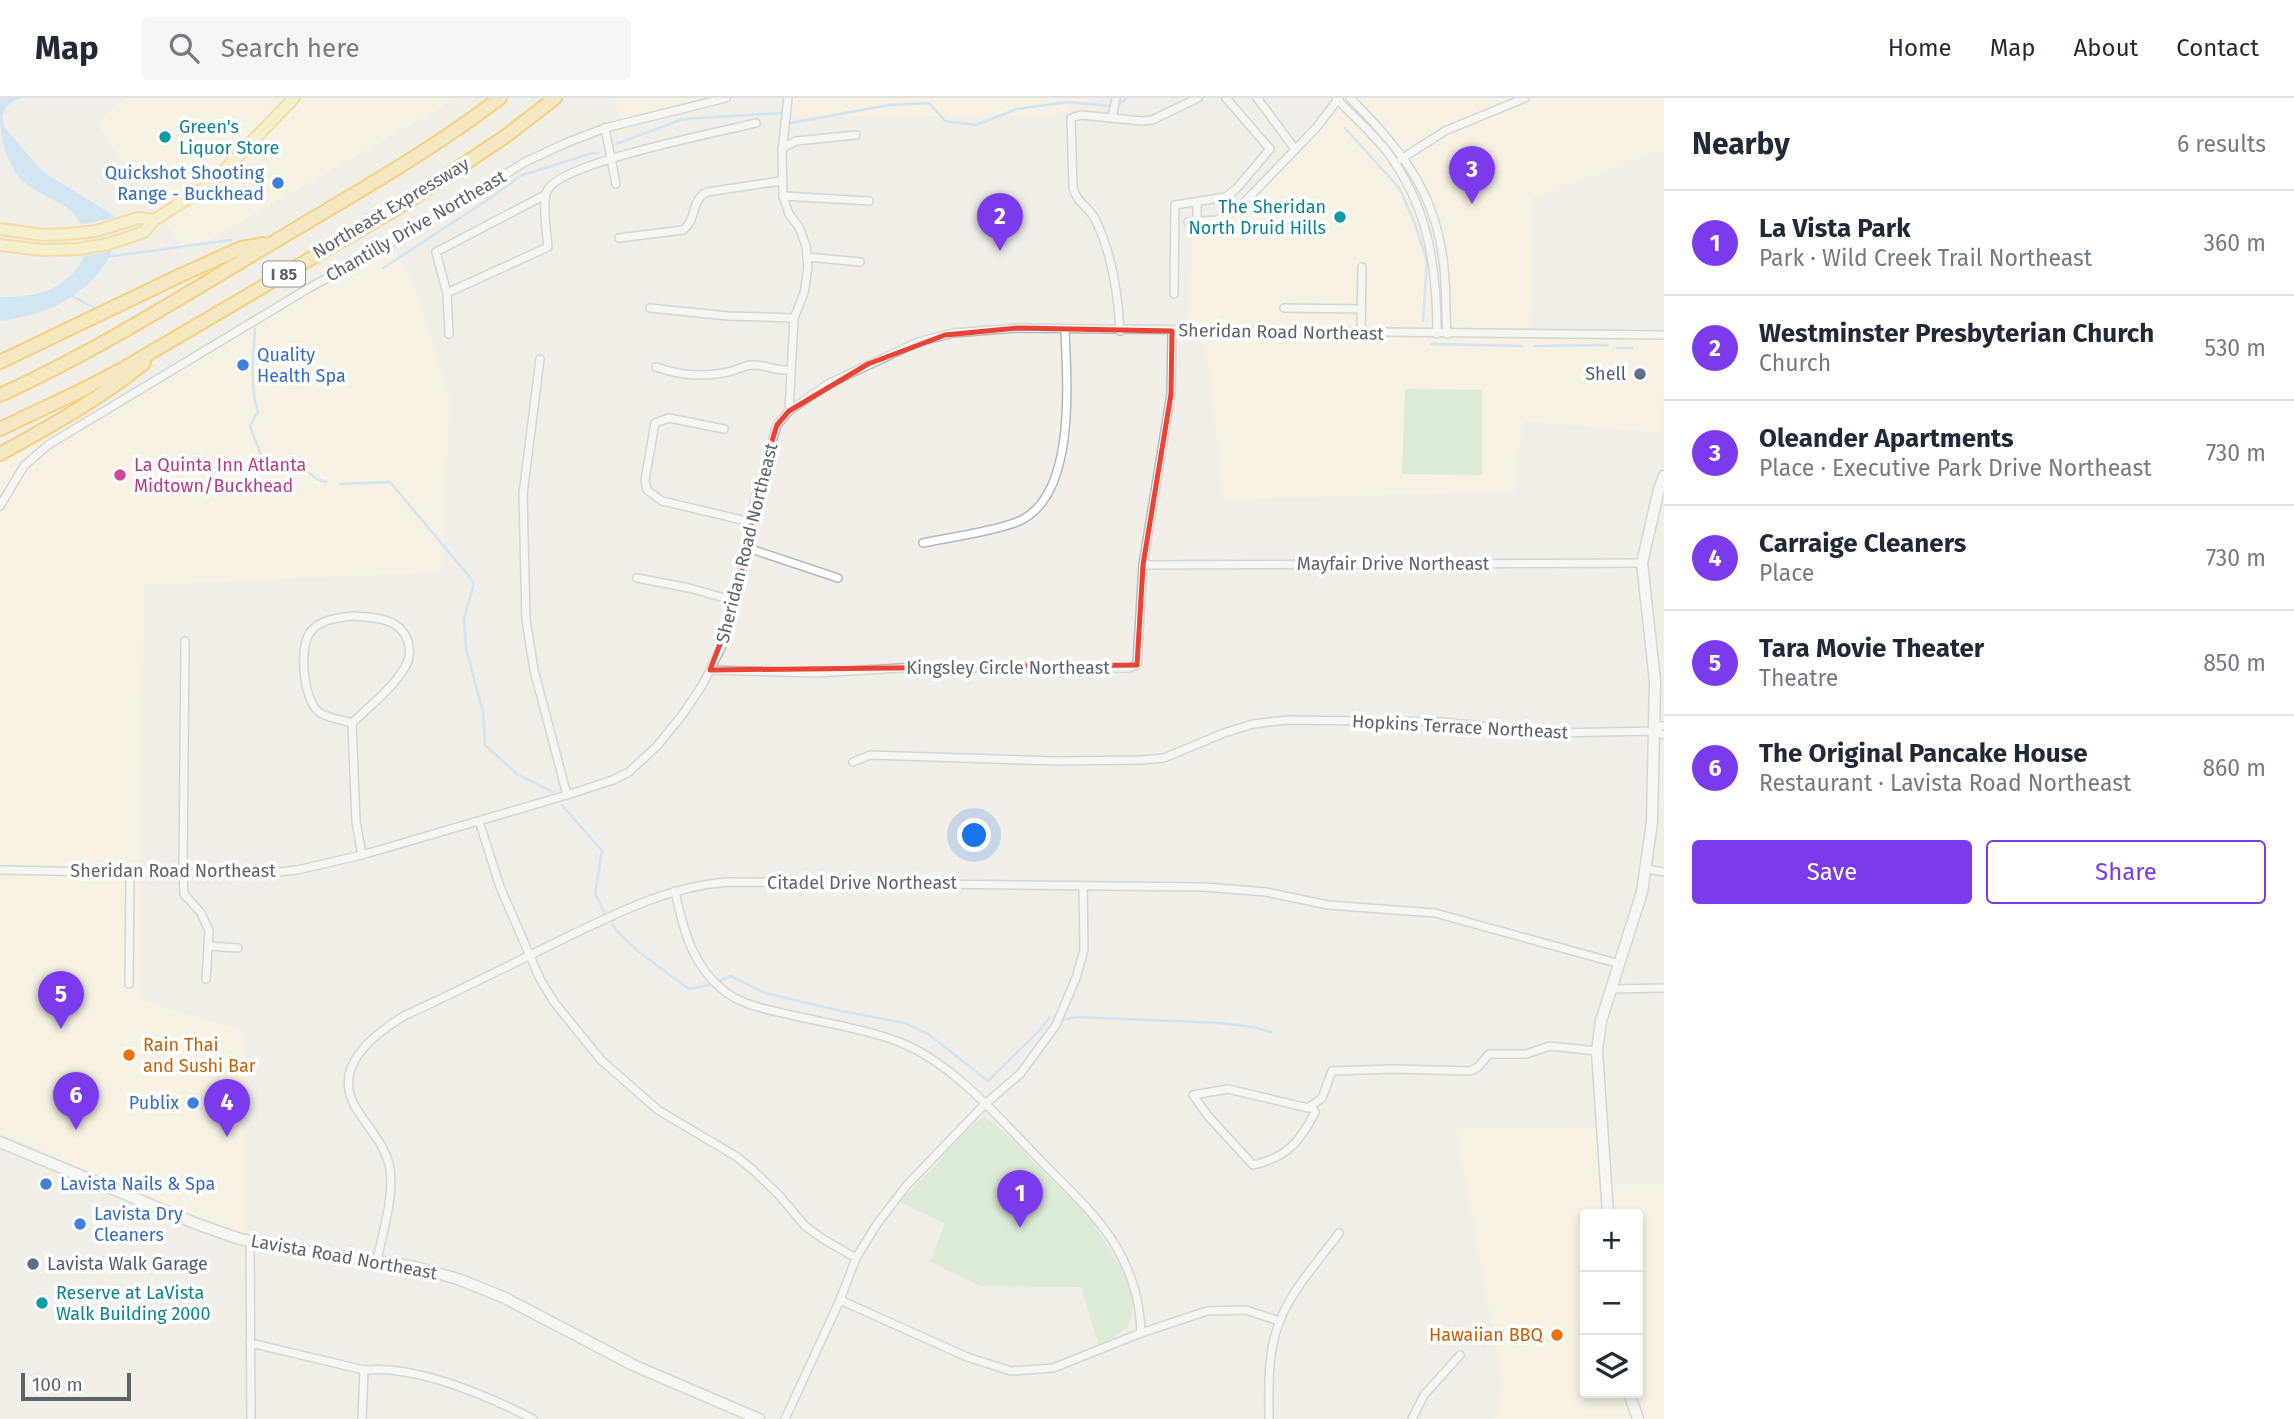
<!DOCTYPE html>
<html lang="en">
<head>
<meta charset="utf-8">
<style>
  body { margin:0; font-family:"Fira Sans",sans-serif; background:#f6f6f7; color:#1f2937 }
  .controls { position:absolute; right:21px; bottom:21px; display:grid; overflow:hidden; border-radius:7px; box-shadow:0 4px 10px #0003 }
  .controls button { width:63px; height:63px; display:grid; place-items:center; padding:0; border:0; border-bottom:2px solid #e0e1e3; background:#fff; color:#1f2937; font:35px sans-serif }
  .scale { position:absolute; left:21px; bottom:18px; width:110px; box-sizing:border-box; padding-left:7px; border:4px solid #5f6368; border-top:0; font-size:19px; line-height:24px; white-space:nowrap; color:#5f6368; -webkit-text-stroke:5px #fff; paint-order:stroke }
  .you { position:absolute; left:975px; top:738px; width:24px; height:24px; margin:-18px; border:5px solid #fff; border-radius:50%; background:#1a73e8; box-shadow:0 0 0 10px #1a73e833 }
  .badge { display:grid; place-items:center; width:46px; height:46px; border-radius:50%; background:#7c3aed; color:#fff; font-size:23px; font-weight:700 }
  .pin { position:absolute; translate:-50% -58px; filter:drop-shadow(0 2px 4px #0008) }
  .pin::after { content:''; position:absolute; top:37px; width:24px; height:21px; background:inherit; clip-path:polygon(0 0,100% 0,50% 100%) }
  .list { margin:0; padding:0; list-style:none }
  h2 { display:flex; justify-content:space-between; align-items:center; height:91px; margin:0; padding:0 28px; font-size:30px }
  h2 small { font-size:23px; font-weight:400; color:#747a83 }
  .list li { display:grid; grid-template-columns:46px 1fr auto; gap:21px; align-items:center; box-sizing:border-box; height:105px; padding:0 28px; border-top:2px solid #e0e1e3 }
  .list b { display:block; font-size:26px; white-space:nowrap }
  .list p { margin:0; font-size:23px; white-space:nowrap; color:#747a83 }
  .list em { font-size:23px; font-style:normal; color:#747a83 }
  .actions { display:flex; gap:14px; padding:21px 28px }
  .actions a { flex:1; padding:16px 0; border:2px solid #7c3aed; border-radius:7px; text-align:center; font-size:24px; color:#7c3aed }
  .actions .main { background:#7c3aed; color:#fff }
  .icon { flex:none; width:38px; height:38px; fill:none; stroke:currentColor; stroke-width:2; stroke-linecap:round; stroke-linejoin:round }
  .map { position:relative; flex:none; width:1664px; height:1321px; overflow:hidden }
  header { display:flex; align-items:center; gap:42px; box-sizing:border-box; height:98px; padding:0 35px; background:#fff; border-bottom:2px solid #e0e1e3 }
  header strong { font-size:33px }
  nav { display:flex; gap:38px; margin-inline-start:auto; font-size:24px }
  .search { width:490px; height:63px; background:#f6f6f7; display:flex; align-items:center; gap:18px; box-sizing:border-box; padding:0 24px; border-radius:7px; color:#747a83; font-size:26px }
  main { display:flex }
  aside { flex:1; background:#fff }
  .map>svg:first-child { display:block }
  .commercial { fill:#fef7e0; fill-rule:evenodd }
  .green { fill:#c5e8c5 }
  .water { fill:#aadaff }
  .pier { fill:#f1efe8 }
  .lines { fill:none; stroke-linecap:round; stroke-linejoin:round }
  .stream { stroke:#aadaff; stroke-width:2.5 }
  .minor-casing { stroke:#b5b8bc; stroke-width:10 }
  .secondary-casing { stroke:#b6babf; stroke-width:13 }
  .primary-casing { stroke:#f2c960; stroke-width:14 }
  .motorway-casing { stroke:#f9ab00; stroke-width:16 }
  .minor { stroke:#fff; stroke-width:7 }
  .secondary { stroke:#fff; stroke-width:10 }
  .primary { stroke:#fff2af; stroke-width:10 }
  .motorway { stroke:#fde293; stroke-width:12 }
  .marked { fill:none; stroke:#ea4335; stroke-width:5; stroke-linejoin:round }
  .culture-dot { fill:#0f9aa8; stroke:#fff; stroke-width:2.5 }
  .shop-dot { fill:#3f7fe0; stroke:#fff; stroke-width:2.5 }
  .service-dot { fill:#5c6f8a; stroke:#fff; stroke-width:2.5 }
  .hotel-dot { fill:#d1479c; stroke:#fff; stroke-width:2.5 }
  .food-dot { fill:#e8710a; stroke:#fff; stroke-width:2.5 }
  .labels { text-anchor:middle; stroke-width:7; stroke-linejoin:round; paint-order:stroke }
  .shield { fill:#fff; stroke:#8f9295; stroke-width:2 }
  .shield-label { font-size:16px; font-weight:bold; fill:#5f6368 }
  .culture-label { font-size:18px; fill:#0d838f; stroke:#fff; text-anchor:start }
  .shop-label { font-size:18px; fill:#366cbe; stroke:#fff; text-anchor:start }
  .street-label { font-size:18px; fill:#5f6368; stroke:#fff }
  .service-label { font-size:18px; fill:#4e5e75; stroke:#fff; text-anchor:end }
  .hotel-label { font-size:18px; fill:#b23c85; stroke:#fff; text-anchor:start }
  .food-label { font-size:18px; fill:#c56008; stroke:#fff; text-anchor:start }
</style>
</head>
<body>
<header>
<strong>Map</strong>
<div class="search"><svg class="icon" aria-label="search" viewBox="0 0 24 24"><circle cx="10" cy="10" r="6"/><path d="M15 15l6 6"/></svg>Search here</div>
<nav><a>Home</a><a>Map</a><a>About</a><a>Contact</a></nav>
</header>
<main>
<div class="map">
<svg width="1664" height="1321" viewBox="0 0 1664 1321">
  <rect width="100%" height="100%" fill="#f1efe8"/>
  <g class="commercial">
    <path d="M124,0H458L187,154L98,27Z"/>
    <path d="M612,0H726L624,26Z"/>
    <path d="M790,0H1090L1054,18H788Z"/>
    <path d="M1343,0H1664V51L1533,100L1530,236H1664L1663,335L1523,323L1514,393L1224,402L1204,233L1189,232L1193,127L1251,100L1347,5Z"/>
    <path d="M391,143L416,193L450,300L442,474L144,487L140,902L244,933L245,1136L194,1123L23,1044L0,1036V364L28,350L264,222Z"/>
    <path d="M1602,1029L1607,1087H1664V1321H1495L1503,1289L1456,1030ZM1585,1116H1638V1295H1585Z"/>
  </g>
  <g class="green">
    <path d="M1405,291L1482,292V377L1402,376Z"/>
    <path d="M984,1018L1016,1044L1031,1062L1089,1118L1126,1178L1132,1195L1134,1207L1128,1230L1099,1248L1081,1189L980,1188L930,1164L945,1125L899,1104L934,1069L958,1040Z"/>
  </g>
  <path class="water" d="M0,0H21L15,2L6,9L2,18L4,29L43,74L113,117C128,155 85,195 53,209C36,217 18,220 0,223V199C28,199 55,196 74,174C83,164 87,153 85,140C78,97 34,105 14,72C0,45 0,31 0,0Z"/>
  <path class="pier" d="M117,119L120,127V139L117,152L80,159L82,138L79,127Z"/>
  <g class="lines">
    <g class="stream">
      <path d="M1119,7L1126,0"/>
      <path d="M791,25L889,7L929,5L945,23L976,27L1017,11L1068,4L1111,8"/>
      <path d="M1345,30L1400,91L1415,126L1427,163L1423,223"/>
      <path d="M616,46L683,21L781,15"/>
      <path d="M106,159L231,142"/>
      <path d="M383,170L492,99L520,78L592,55H598"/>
      <path d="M70,197L95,210"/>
      <path d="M255,231C254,258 249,286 258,313L250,328L263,362L287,373H307L317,381L326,384"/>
      <path d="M1431,246L1522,248"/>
      <path d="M1535,248L1608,247"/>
      <path d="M1617,250H1632"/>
      <path d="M340,386L390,384L468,477L474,486L464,520L466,551L483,614L485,647L517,676L553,694"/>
      <path d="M562,707L602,753L595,795L605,816"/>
      <path d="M612,826C626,848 667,874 689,891L709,887"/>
      <path d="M721,882L731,878L765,895L841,913L905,925L928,936L988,983L1039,933L1050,919"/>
      <path d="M1065,921L1077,919L1220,925L1253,929L1271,934"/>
    </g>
    <g class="minor-casing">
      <g id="minor">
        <path d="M788,0L782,54L783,98L789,116L799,129L806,148L808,169L804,195L794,220L789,313"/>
        <path d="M1257,0L1295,51"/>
        <path d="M1336,0C1352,17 1370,33 1385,51C1428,107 1437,167 1437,236"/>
        <path d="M1350,0C1396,46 1432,88 1442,155C1447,182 1445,209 1447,236"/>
        <path d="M1112,20L1116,0"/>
        <path d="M605,30L616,86"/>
        <path d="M782,50L796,43L856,37"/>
        <path d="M1401,61L1445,33L1525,0"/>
        <path d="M783,98L869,103"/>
        <path d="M1197,104V123"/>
        <path d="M1188,124L1217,122L1237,112L1316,30L1339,0"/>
        <path d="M619,140L683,132C697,122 691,101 707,94L781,83"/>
        <path d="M807,159L860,164"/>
        <path d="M447,195L548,149C547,135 541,102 548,91C565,64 719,34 756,25"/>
        <path d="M1174,196L1175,107L1226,99L1237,90L1270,51L1226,0"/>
        <path d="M650,210L728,218L794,220"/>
        <path d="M1284,210L1361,211"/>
        <path d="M1120,233C1118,195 1112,155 1095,121C1088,108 1077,105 1073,90L1071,20L1081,17L1142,23L1152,22L1198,0"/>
        <path d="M1361,235L1362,169"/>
        <path d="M449,236L447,195L436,154L545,97"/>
        <path d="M540,261L523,396L526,522L534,572L567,697"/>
        <path d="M656,269C678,277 700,279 723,275C732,274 741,269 750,267C764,266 776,273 789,272"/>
        <path d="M724,331L669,320L655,325L645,382L647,392L662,403L751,424"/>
        <path d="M0,408L24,368L48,347L309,190L427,125L525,64L566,45L605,30L726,0"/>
        <path d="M923,445C951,439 992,434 1017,424C1077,400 1067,284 1065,232"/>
        <path d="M748,450L838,480"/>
        <path d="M1143,467L1642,465"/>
        <path d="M637,480L689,490L735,503"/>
        <path d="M352,518C375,519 404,520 409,548C410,556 409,563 405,569C393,590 370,608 352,625C342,622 329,620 320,615C303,603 298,548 311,533C322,521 337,520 352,518Z"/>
        <path d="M185,543L183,775L184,796L201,815L209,833L206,881"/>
        <path d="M710,572L816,575L917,569L1129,570L1137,567L1143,467L1171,296L1172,233"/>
        <path d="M352,625L356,724L362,757"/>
        <path d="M1655,633L1660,628H1664"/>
        <path d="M853,664L870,657L1056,663L1141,662L1164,660L1224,635L1253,626L1288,622L1441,624L1554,635L1655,633L1664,637"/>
        <path d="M479,723L500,789L540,881L554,904L601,962L658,1012L737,1059L753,1072L779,1097L805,1128L823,1141L856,1160"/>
        <path d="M1647,771L1664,774"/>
        <path d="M0,772L252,777L297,772L362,757L567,697L613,682L629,674L657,648L683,616L703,586L722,548L748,450L754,404L777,327L789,313L828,286L918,244L953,235L1018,230L1664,237"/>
        <path d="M675,793C683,832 693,870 727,895C745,908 769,912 791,917C825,925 861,930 894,942C951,962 999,1020 1040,1062C1067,1090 1097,1116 1117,1150C1133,1179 1140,1203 1141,1235"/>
        <path d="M208,848L238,850"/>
        <path d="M129,886L130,774"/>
        <path d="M1612,891L1664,890"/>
        <path d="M1228,991L1308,1010L1311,1008L1315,1014C1301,1043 1286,1060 1253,1067L1208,1018L1193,997Z"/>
        <path d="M1311,1008L1322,1000L1332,973L1394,971L1470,973L1478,969L1489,956H1526L1550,948L1597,953"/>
        <path d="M250,1143L251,1321"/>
        <path d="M377,1162C383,1133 394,1100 390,1071C386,1047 368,1030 356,1010C331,969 373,937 404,918C458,893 510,867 563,841C617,815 669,788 729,784L1204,789L1266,794L1328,807L1435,815L1620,866"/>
        <path d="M840,1202L967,1259L1011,1273L1053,1270L1141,1235L1207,1213L1246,1212L1279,1223"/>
        <path d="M250,1245L364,1272C417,1267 486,1297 533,1321"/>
        <path d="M362,1321L364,1272"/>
        <path d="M785,1321L840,1202L856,1160L877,1126L906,1088L984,1007L1020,976L1056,927L1076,880L1084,852L1083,788"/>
        <path d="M1269,1321C1269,1289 1267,1256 1279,1225C1291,1192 1319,1163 1339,1135"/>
        <path d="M1412,1321L1424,1297L1460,1257"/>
      </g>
    </g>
    <g class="secondary-casing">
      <g id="secondary">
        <path d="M0,1044L197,1126L240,1141L291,1151L411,1168L458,1181L503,1199L635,1268L759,1321"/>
        <path d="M1608,1116L1597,953L1601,923L1642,794L1652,724L1655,583L1642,465L1659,391L1664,378"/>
        <path d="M1629,1295L1638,1321"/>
      </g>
    </g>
    <g class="primary-casing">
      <g id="primary">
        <path d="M0,131L43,137L68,136L96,133L138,120L154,122"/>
        <path d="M0,147L43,152L78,151L108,146L144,134L154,122L212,85L294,0"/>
      </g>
    </g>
    <g class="motorway-casing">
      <g id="motorway">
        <path d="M0,264L179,178L241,150L263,146"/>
        <path d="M0,297C95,254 183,198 272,145C350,98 428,55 500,0"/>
        <path d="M0,331L82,292L126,269L407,104L506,38L555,0"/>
        <path d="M0,356C49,329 101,300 144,265"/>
      </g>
    </g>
    <use href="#minor" class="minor"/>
    <use href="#secondary" class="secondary"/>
    <use href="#primary" class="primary"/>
    <use href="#motorway" class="motorway"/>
  </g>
  <path d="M0 0H1664V1321H0ZM1018,230L1172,233L1171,296L1143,467L1137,567L710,572L734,510L763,372L777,327L789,313L868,266L945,237Z" fill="#f1efe8" fill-opacity=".55" fill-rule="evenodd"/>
  <path class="marked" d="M1018,230L1172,233L1171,296L1143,467L1137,567L710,572L734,510L763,372L777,327L789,313L868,266L945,237Z"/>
  <g class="culture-dot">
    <circle cx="165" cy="39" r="7"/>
    <circle cx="1340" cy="119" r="7"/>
    <circle cx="42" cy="1205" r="7"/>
  </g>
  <g class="shop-dot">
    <circle cx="278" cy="85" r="7"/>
    <circle cx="243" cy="267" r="7"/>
    <circle cx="193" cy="1005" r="7"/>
    <circle cx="46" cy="1086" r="7"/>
    <circle cx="80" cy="1126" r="7"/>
  </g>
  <g class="service-dot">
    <circle cx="1640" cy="276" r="7"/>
    <circle cx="33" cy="1166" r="7"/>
  </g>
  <circle class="hotel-dot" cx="120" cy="377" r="7"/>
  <g class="food-dot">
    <circle cx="129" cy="957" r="7"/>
    <circle cx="1557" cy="1237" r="7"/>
  </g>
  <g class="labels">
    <rect class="shield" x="263" y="163.5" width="42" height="25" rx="5"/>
    <g class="shield-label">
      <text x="284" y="182">I 85</text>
    </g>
    <g class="culture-label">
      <text x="179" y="35">Green's<tspan x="179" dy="21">Liquor Store</tspan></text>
      <text x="1326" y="115" text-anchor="end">The Sheridan<tspan x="1326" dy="21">North Druid Hills</tspan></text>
      <text x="56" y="1201">Reserve at LaVista<tspan x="56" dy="21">Walk Building 2000</tspan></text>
    </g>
    <g class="shop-label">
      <text x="264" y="81" text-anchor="end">Quickshot Shooting<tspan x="264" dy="21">Range - Buckhead</tspan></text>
      <text x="257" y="263">Quality<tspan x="257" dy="21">Health Spa</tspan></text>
      <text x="179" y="1011" text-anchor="end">Publix</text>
      <text x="60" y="1092">Lavista Nails &amp; Spa</text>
      <text x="94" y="1122">Lavista Dry<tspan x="94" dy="21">Cleaners</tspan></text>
    </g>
    <g class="street-label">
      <text transform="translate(391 110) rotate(-31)" y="6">Northeast Expressway</text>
      <text transform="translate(416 128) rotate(-30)" y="6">Chantilly Drive Northeast</text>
      <text transform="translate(1281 234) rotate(1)" y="6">Sheridan Road Northeast</text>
      <text transform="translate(747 445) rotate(-76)" y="6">Sheridan Road Northeast</text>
      <text x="1393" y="472">Mayfair Drive Northeast</text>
      <text x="1008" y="576">Kingsley Circle Northeast</text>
      <text transform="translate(1460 629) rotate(3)" y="6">Hopkins Terrace Northeast</text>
      <text x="173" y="779">Sheridan Road Northeast</text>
      <text x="862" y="791">Citadel Drive Northeast</text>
      <text transform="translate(344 1159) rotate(10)" y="6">Lavista Road Northeast</text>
    </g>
    <g class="service-label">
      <text x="1626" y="282">Shell</text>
      <text x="47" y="1172" text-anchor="start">Lavista Walk Garage</text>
    </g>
    <g class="hotel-label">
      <text x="134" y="373">La Quinta Inn Atlanta<tspan x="134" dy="21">Midtown/Buckhead</tspan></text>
    </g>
    <g class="food-label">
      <text x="143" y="953">Rain Thai<tspan x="143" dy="21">and Sushi Bar</tspan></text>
      <text x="1543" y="1243" text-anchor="end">Hawaiian BBQ</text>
    </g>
  </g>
</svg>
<div class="controls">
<button>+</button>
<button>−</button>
<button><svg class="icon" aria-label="layers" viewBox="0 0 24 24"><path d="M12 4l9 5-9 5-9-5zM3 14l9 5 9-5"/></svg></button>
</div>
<div class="scale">100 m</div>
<div class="you"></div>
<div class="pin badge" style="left:1020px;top:1130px">1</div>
<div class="pin badge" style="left:1000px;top:153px">2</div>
<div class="pin badge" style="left:1472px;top:106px">3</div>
<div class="pin badge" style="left:227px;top:1039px">4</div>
<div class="pin badge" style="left:61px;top:931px">5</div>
<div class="pin badge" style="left:76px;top:1032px">6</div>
</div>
<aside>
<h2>Nearby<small>6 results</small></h2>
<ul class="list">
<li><span class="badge">1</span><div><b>La Vista Park</b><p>Park · Wild Creek Trail Northeast</p></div><em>360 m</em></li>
<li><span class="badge">2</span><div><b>Westminster Presbyterian Church</b><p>Church</p></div><em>530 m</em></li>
<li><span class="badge">3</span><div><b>Oleander Apartments</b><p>Place · Executive Park Drive Northeast</p></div><em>730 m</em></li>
<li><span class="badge">4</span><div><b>Carraige Cleaners</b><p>Place</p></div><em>730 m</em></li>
<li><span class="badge">5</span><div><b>Tara Movie Theater</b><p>Theatre</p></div><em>850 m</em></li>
<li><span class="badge">6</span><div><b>The Original Pancake House</b><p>Restaurant · Lavista Road Northeast</p></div><em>860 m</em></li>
</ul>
<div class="actions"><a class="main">Save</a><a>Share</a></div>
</aside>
</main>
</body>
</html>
